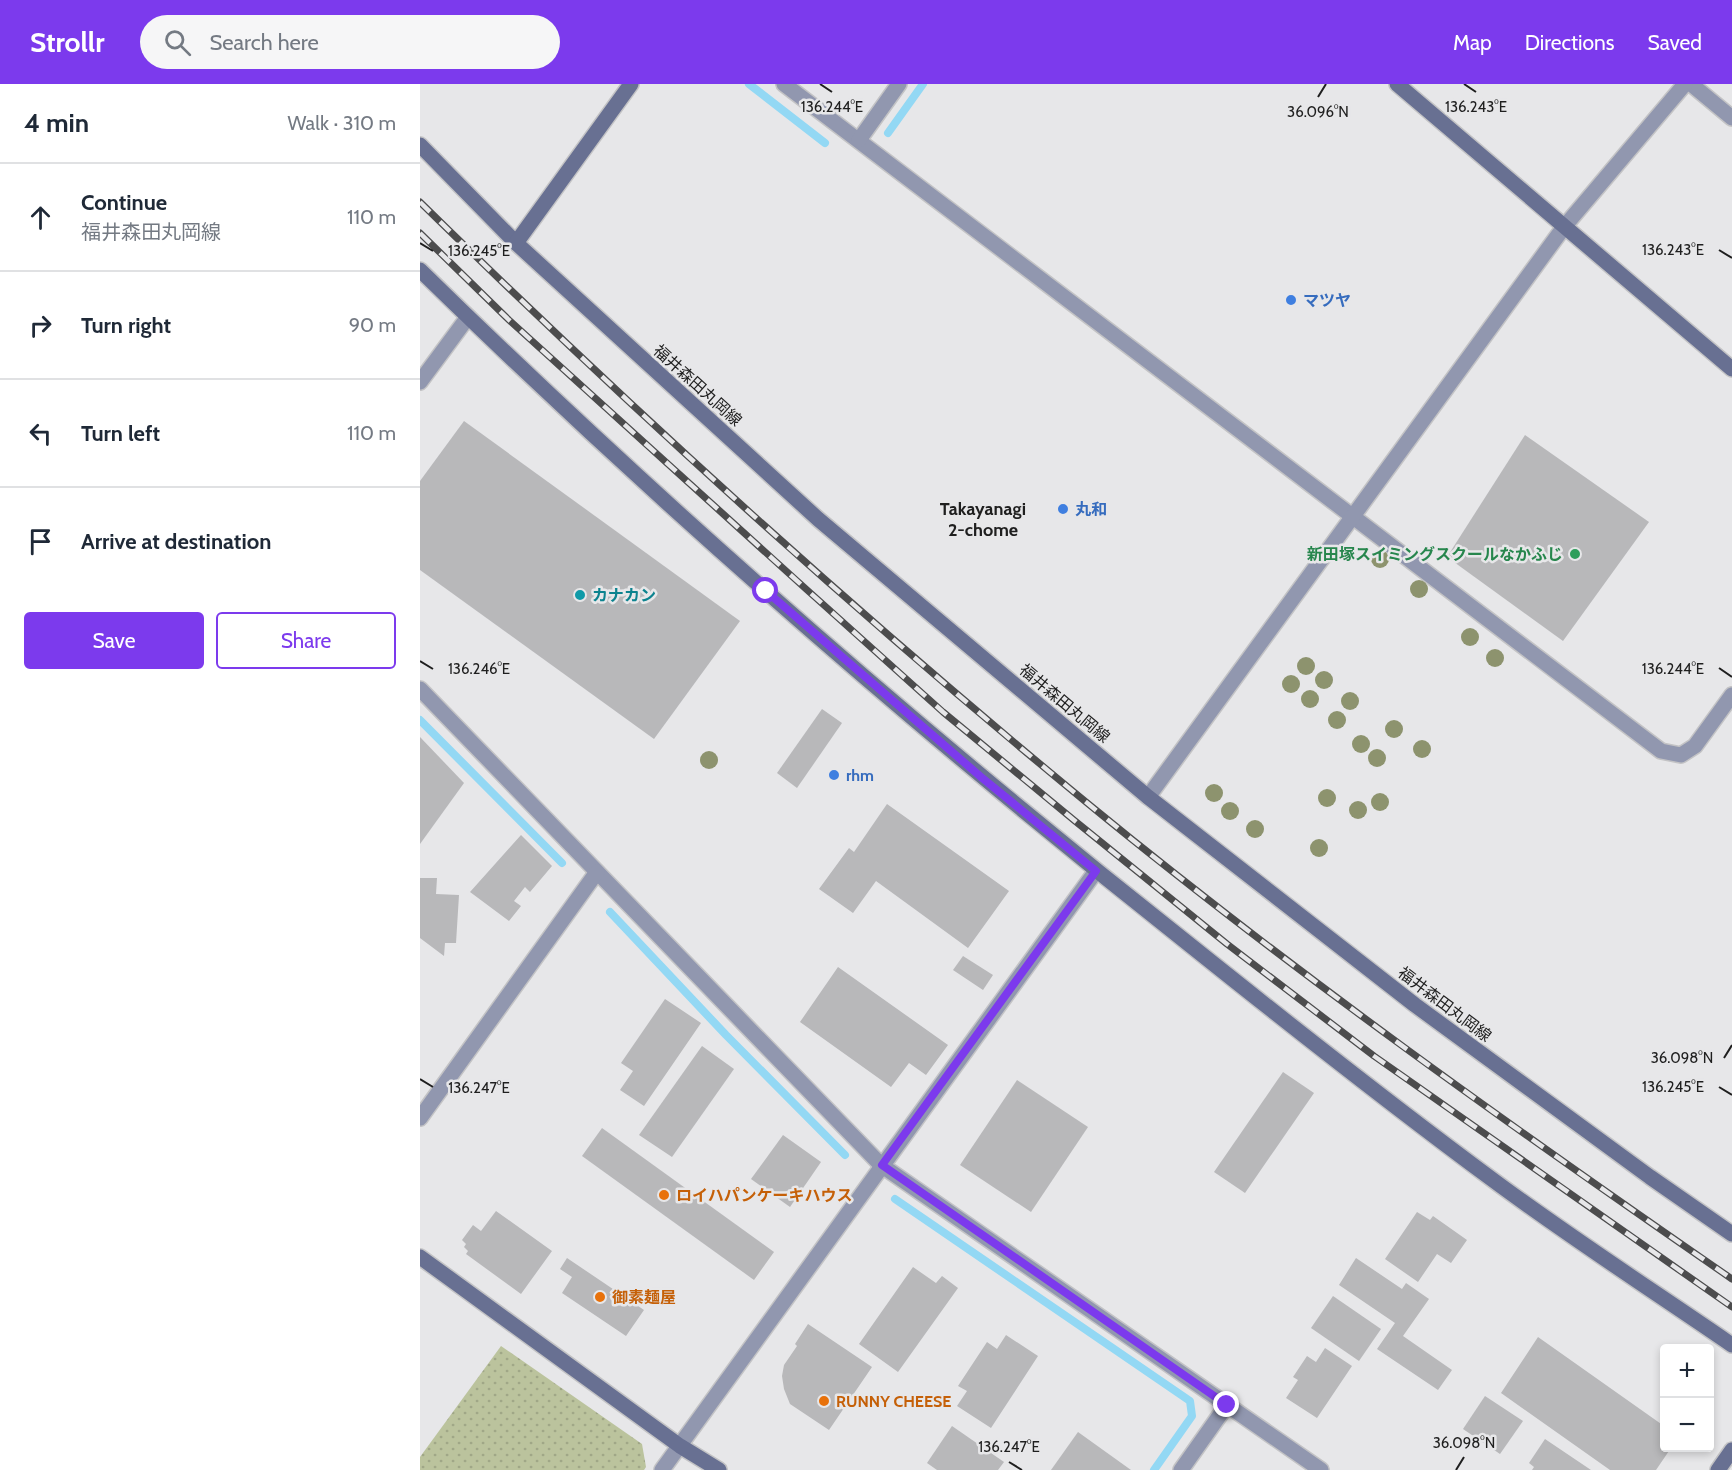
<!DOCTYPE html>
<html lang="en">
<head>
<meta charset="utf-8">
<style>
  body { margin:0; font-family:Cabin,"Noto Sans JP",sans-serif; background:#f6f6f7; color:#1f2937 }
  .controls { position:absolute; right:18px; bottom:18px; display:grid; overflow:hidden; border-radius:6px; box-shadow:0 3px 9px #0003 }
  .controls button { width:54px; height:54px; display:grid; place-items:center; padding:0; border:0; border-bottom:2px solid #e0e1e3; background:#fff; color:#1f2937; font:30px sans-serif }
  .stop { position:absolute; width:18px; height:18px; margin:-14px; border:4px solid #7c3aed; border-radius:50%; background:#fff }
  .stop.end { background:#7c3aed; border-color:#fff; box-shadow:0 2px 6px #0008 }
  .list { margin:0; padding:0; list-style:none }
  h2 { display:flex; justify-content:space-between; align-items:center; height:78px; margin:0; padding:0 24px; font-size:26px }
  h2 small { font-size:20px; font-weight:400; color:#747a83 }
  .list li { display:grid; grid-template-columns:39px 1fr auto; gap:18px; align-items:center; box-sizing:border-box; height:108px; padding:0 24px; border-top:2px solid #e0e1e3 }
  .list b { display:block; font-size:22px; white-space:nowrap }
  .list p { margin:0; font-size:20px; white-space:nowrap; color:#747a83 }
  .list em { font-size:20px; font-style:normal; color:#747a83 }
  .actions { display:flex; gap:12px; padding:18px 24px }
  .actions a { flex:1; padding:14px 0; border:2px solid #7c3aed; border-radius:6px; text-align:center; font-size:21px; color:#7c3aed }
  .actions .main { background:#7c3aed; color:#fff }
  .icon { flex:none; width:33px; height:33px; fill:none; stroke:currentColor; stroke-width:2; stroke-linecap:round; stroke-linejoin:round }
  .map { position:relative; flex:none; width:1312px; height:1386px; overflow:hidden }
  header { display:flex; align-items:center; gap:36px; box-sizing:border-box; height:84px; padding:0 30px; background:#7c3aed; color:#fff }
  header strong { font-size:28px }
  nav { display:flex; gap:33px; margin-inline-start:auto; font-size:21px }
  .search { width:420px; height:54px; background:#f6f6f7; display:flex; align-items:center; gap:15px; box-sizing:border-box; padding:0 21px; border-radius:33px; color:#747a83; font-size:22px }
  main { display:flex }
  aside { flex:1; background:#fff }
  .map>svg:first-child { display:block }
  .park { fill:url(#park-dots) }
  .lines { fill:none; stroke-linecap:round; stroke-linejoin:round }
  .stream { stroke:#93d8f4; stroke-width:8 }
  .building { fill:#b8b8ba }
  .street-casing { stroke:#c3c3c5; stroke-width:18 }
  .secondary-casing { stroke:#c3c3c5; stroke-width:18 }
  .street { stroke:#9197af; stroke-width:15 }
  .secondary { stroke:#687092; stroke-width:15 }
  .rail-casing { stroke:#4c4c4d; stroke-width:7 }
  .rail { stroke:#e7e7e9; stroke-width:4.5; stroke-dasharray:14; stroke-linecap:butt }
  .tree { fill:#8d936e }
  .route { stroke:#7c3aed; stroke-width:8 }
  .ticks { fill:none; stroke:#1f1f1f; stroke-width:2 }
  .shop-dot { fill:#3f7fe0; stroke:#e7e7e9; stroke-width:2 }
  .leisure-dot { fill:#2e9e5b; stroke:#e7e7e9; stroke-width:2 }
  .culture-dot { fill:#0f9aa8; stroke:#e7e7e9; stroke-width:2 }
  .food-dot { fill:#e8710a; stroke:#e7e7e9; stroke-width:2 }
  .labels { text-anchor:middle; stroke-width:5; stroke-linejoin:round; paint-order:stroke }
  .shop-label { font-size:16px; font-weight:bold; fill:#366cbe; stroke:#e7e7e9; text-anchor:start }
  .street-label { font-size:16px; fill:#1f1f1f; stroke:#e7e7e9 }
  .leisure-label { font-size:16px; font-weight:bold; fill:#27864d; stroke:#e7e7e9; text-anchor:end }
  .culture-label { font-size:16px; font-weight:bold; fill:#0d838f; stroke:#e7e7e9; text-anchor:start }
  .food-label { font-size:16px; font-weight:bold; fill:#c56008; stroke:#e7e7e9; text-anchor:start }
  .neighbourhood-label { font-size:18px; font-weight:bold; fill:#1f1f1f; stroke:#e7e7e9 }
  .ticks-label { font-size:15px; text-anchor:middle; fill:#1f1f1f; stroke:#e7e7e9; stroke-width:5; stroke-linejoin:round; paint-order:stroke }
</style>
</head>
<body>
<header>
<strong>Strollr</strong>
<div class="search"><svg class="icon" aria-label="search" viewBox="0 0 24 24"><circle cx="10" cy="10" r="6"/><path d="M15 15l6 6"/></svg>Search here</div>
<nav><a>Map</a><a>Directions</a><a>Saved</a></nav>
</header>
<main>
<aside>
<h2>4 min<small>Walk · 310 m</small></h2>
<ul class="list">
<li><svg class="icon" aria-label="ahead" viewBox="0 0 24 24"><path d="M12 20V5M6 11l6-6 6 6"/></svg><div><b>Continue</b><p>福井森田丸岡線</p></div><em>110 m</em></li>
<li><svg class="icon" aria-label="right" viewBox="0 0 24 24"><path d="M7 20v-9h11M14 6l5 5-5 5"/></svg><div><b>Turn right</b></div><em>90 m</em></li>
<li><svg class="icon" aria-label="left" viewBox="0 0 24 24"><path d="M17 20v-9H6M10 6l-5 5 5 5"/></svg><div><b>Turn left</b></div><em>110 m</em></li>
<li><svg class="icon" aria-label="arrive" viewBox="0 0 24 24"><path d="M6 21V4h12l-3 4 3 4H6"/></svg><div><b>Arrive at destination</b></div></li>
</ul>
<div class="actions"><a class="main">Save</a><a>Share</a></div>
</aside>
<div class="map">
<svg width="1312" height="1386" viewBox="0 0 1312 1386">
  <defs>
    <pattern id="park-dots" width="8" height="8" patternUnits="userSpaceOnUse" patternTransform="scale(1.5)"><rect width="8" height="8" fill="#bbc39d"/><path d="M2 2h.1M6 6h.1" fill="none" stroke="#a0a787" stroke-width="1.8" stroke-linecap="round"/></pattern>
  </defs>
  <rect width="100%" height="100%" fill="#e7e7e9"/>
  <path class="park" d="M81,1262L222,1360L226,1383L224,1386H0V1373Z"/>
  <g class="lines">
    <g class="stream">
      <path d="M329,0L405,59"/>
      <path d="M468,49L503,0"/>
      <path d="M0,636L142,779"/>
      <path d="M190,828L306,951L425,1071"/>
      <path d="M475,1115L770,1317L772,1332L734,1386"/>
    </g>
  </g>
  <g class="building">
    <path d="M44,337L320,537L234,655L0,486V397Z"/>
    <path d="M1105,351L1229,438L1143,557L1027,473Z"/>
    <path d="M402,625L422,639L377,704L357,689Z"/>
    <path d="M0,653L44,699L0,760Z"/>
    <path d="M467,720L589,807L548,864L456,797L433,829L399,805L429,764L434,768Z"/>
    <path d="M101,751L132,782L110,808L105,803L94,817L101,822L89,837L50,808Z"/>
    <path d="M0,794H17L16,810L39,811L36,859H25L24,872L0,854Z"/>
    <path d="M543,872L573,891L563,906L533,886Z"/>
    <path d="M418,883L528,961L506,991L489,979L471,1003L380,938Z"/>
    <path d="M245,915L281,939L224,1022L200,1006L213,987L201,979Z"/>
    <path d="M282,962L314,985L252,1073L219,1051Z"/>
    <path d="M863,988L894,1009L825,1109L794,1088Z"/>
    <path d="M597,996L668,1043L611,1128L540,1081Z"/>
    <path d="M182,1044L354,1168L334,1196L162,1072Z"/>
    <path d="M363,1051L401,1078L370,1123L331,1095Z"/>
    <path d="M76,1127L132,1167L101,1210L46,1170L48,1167L44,1163L46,1160L42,1156L53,1141L61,1147Z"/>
    <path d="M997,1128L1010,1136L1013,1132L1047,1156L1031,1179L1017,1170L998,1198L965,1175Z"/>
    <path d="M147,1174L224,1226L206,1252L142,1209L152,1193L140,1185Z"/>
    <path d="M936,1174L982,1205L986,1199L1009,1215L983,1252L1032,1286L1018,1306L957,1265L975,1239L919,1201Z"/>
    <path d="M493,1183L516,1199L522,1192L538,1204L478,1288L439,1260Z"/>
    <path d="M913,1212L961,1245L939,1277L891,1244Z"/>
    <path d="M388,1240L452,1283L409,1346L370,1320L364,1305L362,1292L364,1281L377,1262L375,1260Z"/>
    <path d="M586,1251L618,1272L571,1344L537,1322L547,1307L538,1302L567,1258L577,1265Z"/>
    <path d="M1118,1253L1244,1342V1364H1251L1236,1386H1190L1081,1309Z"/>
    <path d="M905,1264L932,1282L897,1334L866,1314L878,1296L873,1293L887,1272L896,1278Z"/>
    <path d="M1065,1312L1103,1337L1080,1370L1043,1345Z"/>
    <path d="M532,1342L584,1378L578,1386H517L507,1379Z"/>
    <path d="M658,1348L711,1386H631Z"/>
    <path d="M1125,1355L1171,1386H1112L1114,1383L1109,1379Z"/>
  </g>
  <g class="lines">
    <g class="street-casing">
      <g id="street">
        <path d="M364,0L1241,667L1261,671L1275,662L1312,611"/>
        <path d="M1271,0L1312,34"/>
        <path d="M439,56L479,0"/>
        <path d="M0,298L48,233"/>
        <path d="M0,605L461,1081L901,1386"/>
        <path d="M728,713L1144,143L1265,0"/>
        <path d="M0,1034L177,788"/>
        <path d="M242,1386L676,787"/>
        <path d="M761,1386L807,1321"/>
      </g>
    </g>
    <g class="secondary-casing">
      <g id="secondary">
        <path d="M977,0L1312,285"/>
        <path d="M0,61L96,159L398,435L728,713L995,921L1230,1093L1312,1150"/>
        <path d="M96,159L211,0"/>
        <path d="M0,186C244,425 502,649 770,861C870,941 970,1020 1073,1096C1151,1154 1232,1206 1312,1261"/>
        <path d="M0,1173L260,1362L299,1386"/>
        <path d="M1298,1386L1312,1366"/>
      </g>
    </g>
    <use href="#street" class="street"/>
    <use href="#secondary" class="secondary"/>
    <g class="rail-casing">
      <g id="rail">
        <path d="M0,118C213,327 435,528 666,718C873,888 1092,1043 1312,1195"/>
        <path d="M0,149L89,236L386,505L523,628L655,737L807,860L954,972L1312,1223"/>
      </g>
    </g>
    <use href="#rail" class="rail"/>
  </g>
  <g class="tree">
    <circle cx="960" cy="475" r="9"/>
    <circle cx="999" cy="505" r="9"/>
    <circle cx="1050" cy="553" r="9"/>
    <circle cx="1075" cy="574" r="9"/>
    <circle cx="886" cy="582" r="9"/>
    <circle cx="904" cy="596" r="9"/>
    <circle cx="871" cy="600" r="9"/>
    <circle cx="890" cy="615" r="9"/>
    <circle cx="930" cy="617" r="9"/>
    <circle cx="917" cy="636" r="9"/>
    <circle cx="974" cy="645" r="9"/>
    <circle cx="941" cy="660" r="9"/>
    <circle cx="1002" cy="665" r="9"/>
    <circle cx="957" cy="674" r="9"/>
    <circle cx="289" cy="676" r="9"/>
    <circle cx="794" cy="709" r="9"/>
    <circle cx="907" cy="714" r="9"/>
    <circle cx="960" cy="718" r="9"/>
    <circle cx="938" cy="726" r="9"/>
    <circle cx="810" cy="727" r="9"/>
    <circle cx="835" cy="745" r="9"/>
    <circle cx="899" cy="764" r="9"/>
  </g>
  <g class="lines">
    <path class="route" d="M346,507L561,693L676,787L462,1081L807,1321"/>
  </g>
  <path class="ticks" d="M400,0L412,8M1044,0L1056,8M898,13L906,0M0,159L13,167M1299,166L1312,174M0,577L13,585M1299,584L1312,593M1304,974L1312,961M0,995L13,1003M1299,1003L1312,1011M589,1378L602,1386M1036,1386L1044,1373"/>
  <g class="shop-dot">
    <circle cx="871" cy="216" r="6"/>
    <circle cx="643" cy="425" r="6"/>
    <circle cx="414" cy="691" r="6"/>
  </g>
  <circle class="leisure-dot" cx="1155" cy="470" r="6"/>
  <circle class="culture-dot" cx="160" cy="511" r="6"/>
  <g class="food-dot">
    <circle cx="244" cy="1111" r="6"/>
    <circle cx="180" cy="1213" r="6"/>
    <circle cx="404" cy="1317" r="6"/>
  </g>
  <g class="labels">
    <g class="shop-label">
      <text x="883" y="222">マツヤ</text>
      <text x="655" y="431">丸和</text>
      <text x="426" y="697">rhm</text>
    </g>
    <g class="street-label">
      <text transform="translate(278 301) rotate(42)" y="6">福井森田丸岡線</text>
      <text transform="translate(645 619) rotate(40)" y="6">福井森田丸岡線</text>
      <text transform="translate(1025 920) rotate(37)" y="6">福井森田丸岡線</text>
    </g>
    <g class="leisure-label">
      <text x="1143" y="476">新田塚スイミングスクールなかふじ</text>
    </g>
    <g class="culture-label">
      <text x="172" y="517">カナカン</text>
    </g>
    <g class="food-label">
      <text x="256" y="1117">ロイハパンケーキハウス</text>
      <text x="192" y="1219">御素麺屋</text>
      <text x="416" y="1323">RUNNY CHEESE</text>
    </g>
    <g class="neighbourhood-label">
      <text x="563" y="431">Takayanagi<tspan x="563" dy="21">2-chome</tspan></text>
    </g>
  </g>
  <g class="ticks-label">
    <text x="412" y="28">136.244°E</text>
    <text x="1056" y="28">136.243°E</text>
    <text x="898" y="33">36.096°N</text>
    <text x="1253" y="171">136.243°E</text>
    <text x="59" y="172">136.245°E</text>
    <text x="1253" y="590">136.244°E</text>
    <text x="59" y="590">136.246°E</text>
    <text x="1262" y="979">36.098°N</text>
    <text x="1253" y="1008">136.245°E</text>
    <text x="59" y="1009">136.247°E</text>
    <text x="1044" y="1364">36.098°N</text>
    <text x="589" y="1368">136.247°E</text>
  </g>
</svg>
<div class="controls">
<button>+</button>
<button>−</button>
</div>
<div class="stop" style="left:346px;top:507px"></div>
<div class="stop end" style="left:807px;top:1321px"></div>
</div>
</main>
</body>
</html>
